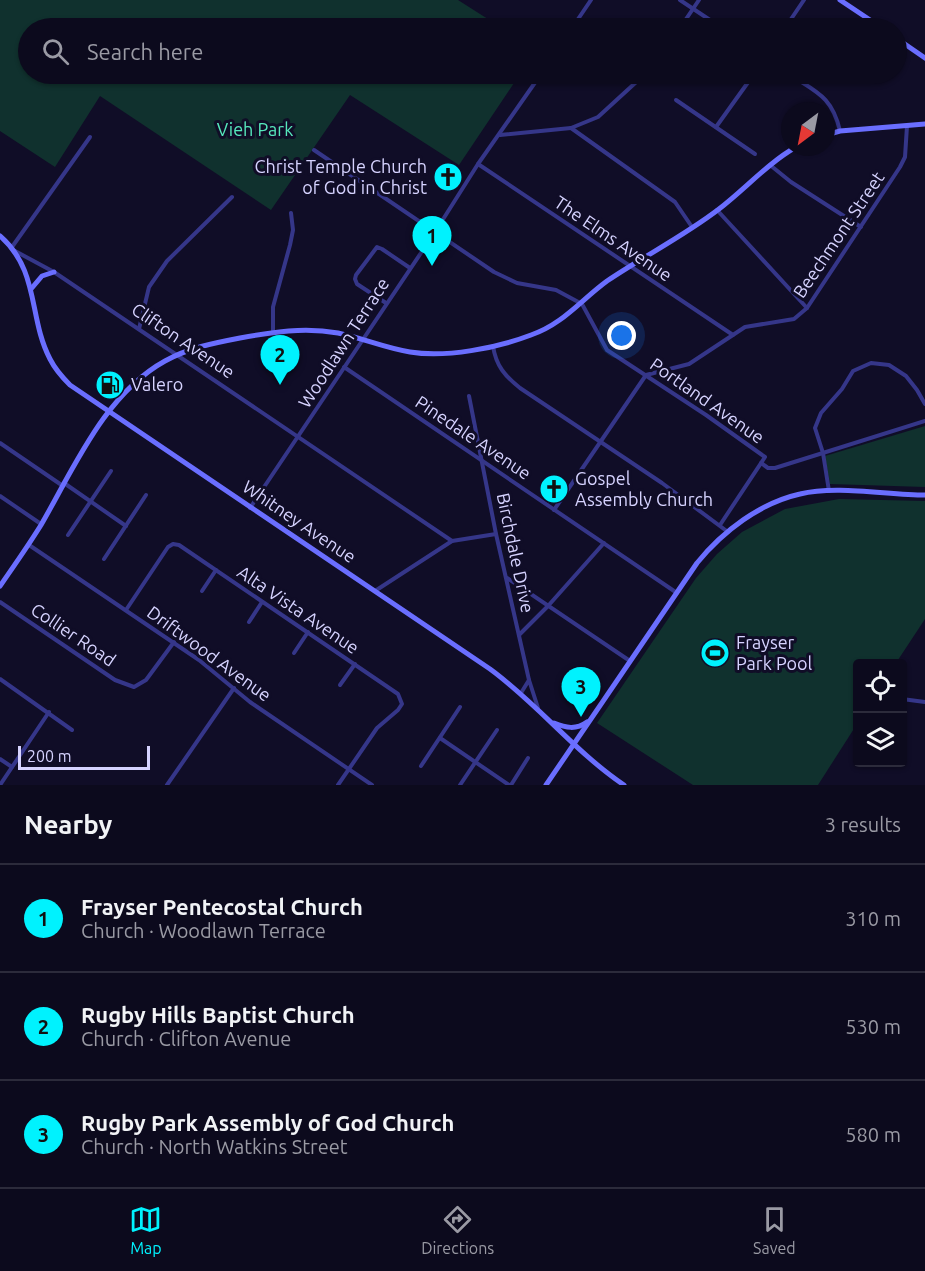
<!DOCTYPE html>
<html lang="en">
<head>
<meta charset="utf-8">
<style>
  body { margin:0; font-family:Ubuntu,sans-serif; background:#151326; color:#f1f3f6 }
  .controls { position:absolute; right:18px; bottom:18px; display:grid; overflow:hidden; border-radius:6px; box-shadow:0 2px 4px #0004 }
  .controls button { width:54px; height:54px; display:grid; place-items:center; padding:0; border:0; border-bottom:2px solid #2c2b3b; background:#0c0a1d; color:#f1f3f6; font:30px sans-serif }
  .compass { position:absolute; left:781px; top:102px; width:54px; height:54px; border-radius:50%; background:#0c0a1d; box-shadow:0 2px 4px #0004; rotate:212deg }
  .scale { position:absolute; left:18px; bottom:15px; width:132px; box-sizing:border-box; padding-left:6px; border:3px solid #d6d3ff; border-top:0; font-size:16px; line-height:21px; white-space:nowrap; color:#d6d3ff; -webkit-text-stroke:4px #100d27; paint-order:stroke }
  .you { position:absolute; left:622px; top:336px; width:21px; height:21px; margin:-15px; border:4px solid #fff; border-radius:50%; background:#1a73e8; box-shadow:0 0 0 9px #1a73e833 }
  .badge { display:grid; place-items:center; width:39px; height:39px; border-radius:50%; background:#00f2fe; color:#111; font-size:20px; font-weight:700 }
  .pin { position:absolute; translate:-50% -50px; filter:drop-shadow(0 2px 3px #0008) }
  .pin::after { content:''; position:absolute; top:32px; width:21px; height:18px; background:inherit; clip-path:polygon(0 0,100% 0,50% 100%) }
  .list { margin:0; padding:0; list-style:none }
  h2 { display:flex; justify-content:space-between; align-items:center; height:78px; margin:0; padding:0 24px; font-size:26px }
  h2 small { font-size:20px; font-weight:400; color:#9a9aa4 }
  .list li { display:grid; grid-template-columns:39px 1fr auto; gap:18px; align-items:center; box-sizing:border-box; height:108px; padding:0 24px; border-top:2px solid #2c2b3b }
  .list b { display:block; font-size:22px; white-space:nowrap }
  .list p { margin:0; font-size:20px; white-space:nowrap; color:#9a9aa4 }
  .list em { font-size:20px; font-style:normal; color:#9a9aa4 }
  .icon { flex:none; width:33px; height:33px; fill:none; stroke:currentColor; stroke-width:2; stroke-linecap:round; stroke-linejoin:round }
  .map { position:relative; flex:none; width:925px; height:785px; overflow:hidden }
  .search { position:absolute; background:#0c0a1d; box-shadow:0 2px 4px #0004; left:18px; right:18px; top:18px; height:66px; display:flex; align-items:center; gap:15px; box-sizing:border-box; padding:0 21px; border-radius:33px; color:#9a9aa4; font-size:22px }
  .sheet { height:402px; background:#0c0a1d }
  nav { display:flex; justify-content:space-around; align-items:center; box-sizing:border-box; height:84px; border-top:2px solid #2c2b3b; background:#0c0a1d; font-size:16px; color:#9a9aa4 }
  nav a { display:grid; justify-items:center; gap:3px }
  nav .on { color:#00f2fe }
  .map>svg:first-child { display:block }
  .green { fill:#10312e }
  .water { fill:url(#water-ripples) }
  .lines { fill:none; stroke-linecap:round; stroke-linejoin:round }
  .minor { stroke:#353689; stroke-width:4 }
  .secondary { stroke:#6a6eff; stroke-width:5 }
  .labels { text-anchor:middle; stroke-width:6; stroke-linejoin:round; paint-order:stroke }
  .park-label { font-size:18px; fill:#56e8bc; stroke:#100d27 }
  .poi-label { font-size:18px; fill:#d6d3ff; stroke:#100d27; text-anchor:start }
  .street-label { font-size:18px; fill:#d6d3ff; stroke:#100d27 }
</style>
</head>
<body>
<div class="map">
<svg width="925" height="785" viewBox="0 0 925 785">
  <defs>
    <pattern id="water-ripples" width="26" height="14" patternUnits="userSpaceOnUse" patternTransform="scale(1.5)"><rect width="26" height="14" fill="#08244b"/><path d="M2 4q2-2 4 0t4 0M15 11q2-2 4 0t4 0" fill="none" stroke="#2b4366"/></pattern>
  </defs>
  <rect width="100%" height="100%" fill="#100d27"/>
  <g class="green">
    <path d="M0,0H458L502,28H28V74H520L459,165L350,95L271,210L100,96L55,167L0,131Z"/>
    <path d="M925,426V487L830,484L825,456Z"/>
    <path d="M839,499L925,501V619L896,663L858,664L857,724L818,785H693L597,723L696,578L717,554L742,532L785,509Z"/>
  </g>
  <path class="water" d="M709,640L717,644L719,642L726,646L718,658L700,647L704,641L707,643Z"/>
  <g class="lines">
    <g class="minor">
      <path d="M680,0L722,28"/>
      <path d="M572,28L591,0"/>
      <path d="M680,28L699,0"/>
      <path d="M785,28L804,0"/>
      <path d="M789,74C816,92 832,96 840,131"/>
      <path d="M676,100L755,154"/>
      <path d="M716,127L754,74"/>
      <path d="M571,128L675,202L692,227"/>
      <path d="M500,135L571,128L598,117L645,74"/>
      <path d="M314,150L494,272L517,283L556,290L582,304L607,350L706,415L765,457L720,525"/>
      <path d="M478,164L733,335"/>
      <path d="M770,165L791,182L861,227"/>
      <path d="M717,210L807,308"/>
      <path d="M12,247L90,137"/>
      <path d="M15,251L54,272L452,541"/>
      <path d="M386,303L357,284L355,279L356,275L377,247L382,249L410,268"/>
      <path d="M139,329L149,287L167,261L232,197"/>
      <path d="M273,332V307L290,245L293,230L291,213"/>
      <path d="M493,346C496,366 505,376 520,388L662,483L728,532"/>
      <path d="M344,367L677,593"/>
      <path d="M469,396L496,534L529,680"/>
      <path d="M0,443L63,486"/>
      <path d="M761,463L768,468H775L925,421"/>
      <path d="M64,483L126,526"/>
      <path d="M829,491L823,453L815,428L821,413L842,389L853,371L871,363L889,365L906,376L917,390L925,404"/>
      <path d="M0,496L41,524"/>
      <path d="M250,508L435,232L478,164L541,74"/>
      <path d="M554,510L646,375L689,364L745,327L794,319L807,308L900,167L905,157L907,126"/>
      <path d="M68,535L111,471"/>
      <path d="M29,545L199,660L250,702L372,785"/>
      <path d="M104,559L146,495"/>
      <path d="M507,578L630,661"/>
      <path d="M202,591L216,570"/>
      <path d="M375,591L452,541L496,534"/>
      <path d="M0,602L115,680L134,687L146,680L174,642"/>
      <path d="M126,610L168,547L173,544L179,545L398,694L402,704L398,710L377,728L338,785"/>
      <path d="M249,622L262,602"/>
      <path d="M519,635L548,606L604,543"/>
      <path d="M294,653L308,632"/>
      <path d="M0,679L72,730"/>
      <path d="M340,685L355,664"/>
      <path d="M521,693L529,680L538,708"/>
      <path d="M902,699L925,702"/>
      <path d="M440,738L509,785"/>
      <path d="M0,759L12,767"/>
      <path d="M421,766L460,707"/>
      <path d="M0,785L49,712"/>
      <path d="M167,785L234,688"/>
      <path d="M460,785L497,730"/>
      <path d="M511,785L528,758"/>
    </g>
    <g class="secondary">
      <path d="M840,0L882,28"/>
      <path d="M896,38L925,58"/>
      <path d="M826,135L840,131L925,124"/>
      <path d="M0,236C40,271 28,317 50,359C55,369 62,377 70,385L490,669C538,704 575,752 624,785"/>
      <path d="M31,289L42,276L54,272"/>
      <path d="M0,586C14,566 28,546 41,525C74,468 105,394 165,361C188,348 214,343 240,338C273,332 304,327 338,333C362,338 385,348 410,352C446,358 497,348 531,335C563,324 581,300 607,281C644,256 684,236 719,209C745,189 768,163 796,147"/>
      <path d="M554,723C566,728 576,730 587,722"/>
      <path d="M546,785L697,563C723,531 760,503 800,494C836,485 887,495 925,495"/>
    </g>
  </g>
  <defs>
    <g id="church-disc" transform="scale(1.5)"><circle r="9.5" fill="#00f2fe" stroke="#100d27"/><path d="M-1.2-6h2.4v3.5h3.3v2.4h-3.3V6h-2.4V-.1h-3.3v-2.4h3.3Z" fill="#111"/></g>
    <g id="fuel-disc" transform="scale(1.5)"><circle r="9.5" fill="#00f2fe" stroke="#100d27"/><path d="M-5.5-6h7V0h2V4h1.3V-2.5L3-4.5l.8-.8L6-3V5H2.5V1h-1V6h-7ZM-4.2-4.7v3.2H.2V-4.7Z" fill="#111"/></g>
    <g id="stadium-disc" transform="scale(1.5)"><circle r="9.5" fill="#00f2fe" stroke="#100d27"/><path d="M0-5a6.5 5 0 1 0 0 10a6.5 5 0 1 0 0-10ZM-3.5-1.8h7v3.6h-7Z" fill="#111"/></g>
  </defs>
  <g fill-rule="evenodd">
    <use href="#church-disc" x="448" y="177"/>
    <use href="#fuel-disc" x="110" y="385"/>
    <use href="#church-disc" x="554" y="489"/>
    <use href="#stadium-disc" x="715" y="653"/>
  </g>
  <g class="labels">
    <g class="park-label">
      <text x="255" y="136">Vieh Park</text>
    </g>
    <g class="poi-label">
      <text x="427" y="173" text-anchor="end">Christ Temple Church<tspan x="427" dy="21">of God in Christ</tspan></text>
      <text x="131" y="391">Valero</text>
      <text x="575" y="485">Gospel<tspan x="575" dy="21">Assembly Church</tspan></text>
      <text x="736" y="649">Frayser<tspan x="736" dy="21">Park Pool</tspan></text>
    </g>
    <g class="street-label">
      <text transform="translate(839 235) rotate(-56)" y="6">Beechmont Street</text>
      <text transform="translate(613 239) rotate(34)" y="6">The Elms Avenue</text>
      <text transform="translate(183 341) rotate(34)" y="6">Clifton Avenue</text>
      <text transform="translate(344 343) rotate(-57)" y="6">Woodlawn Terrace</text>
      <text transform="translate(707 401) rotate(35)" y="6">Portland Avenue</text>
      <text transform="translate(473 438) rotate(34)" y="6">Pinedale Avenue</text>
      <text transform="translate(299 522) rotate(34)" y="6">Whitney Avenue</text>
      <text transform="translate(515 553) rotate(78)" y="6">Birchdale Drive</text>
      <text transform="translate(298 610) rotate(34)" y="6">Alta Vista Avenue</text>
      <text transform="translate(73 635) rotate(34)" y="6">Collier Road</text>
      <text transform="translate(209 654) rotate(36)" y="6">Driftwood Avenue</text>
    </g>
  </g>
</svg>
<div class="controls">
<button><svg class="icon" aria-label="locate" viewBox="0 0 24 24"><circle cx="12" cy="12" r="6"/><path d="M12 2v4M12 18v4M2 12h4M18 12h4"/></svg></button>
<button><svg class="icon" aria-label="layers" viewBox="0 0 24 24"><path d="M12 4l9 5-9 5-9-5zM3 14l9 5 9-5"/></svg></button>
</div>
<svg class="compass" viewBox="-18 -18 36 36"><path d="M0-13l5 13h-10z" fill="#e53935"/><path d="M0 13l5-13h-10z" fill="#9a9aa4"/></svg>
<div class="scale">200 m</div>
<div class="you"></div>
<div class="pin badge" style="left:432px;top:266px">1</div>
<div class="pin badge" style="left:280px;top:385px">2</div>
<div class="pin badge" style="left:581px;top:717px">3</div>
<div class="search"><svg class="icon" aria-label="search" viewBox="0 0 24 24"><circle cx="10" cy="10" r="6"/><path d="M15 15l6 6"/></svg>Search here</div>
</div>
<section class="sheet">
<h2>Nearby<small>3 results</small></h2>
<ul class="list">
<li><span class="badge">1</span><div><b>Frayser Pentecostal Church</b><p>Church · Woodlawn Terrace</p></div><em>310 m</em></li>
<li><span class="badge">2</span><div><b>Rugby Hills Baptist Church</b><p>Church · Clifton Avenue</p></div><em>530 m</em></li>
<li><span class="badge">3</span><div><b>Rugby Park Assembly of God Church</b><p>Church · North Watkins Street</p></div><em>580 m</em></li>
</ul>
</section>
<nav>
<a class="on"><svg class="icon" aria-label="map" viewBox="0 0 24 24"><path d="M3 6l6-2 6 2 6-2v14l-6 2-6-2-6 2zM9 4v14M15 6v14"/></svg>Map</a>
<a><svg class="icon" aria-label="directions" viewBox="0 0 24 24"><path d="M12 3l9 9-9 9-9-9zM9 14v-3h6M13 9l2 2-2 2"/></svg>Directions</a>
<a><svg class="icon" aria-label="saved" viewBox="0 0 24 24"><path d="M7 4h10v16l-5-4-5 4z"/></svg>Saved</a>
</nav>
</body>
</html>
